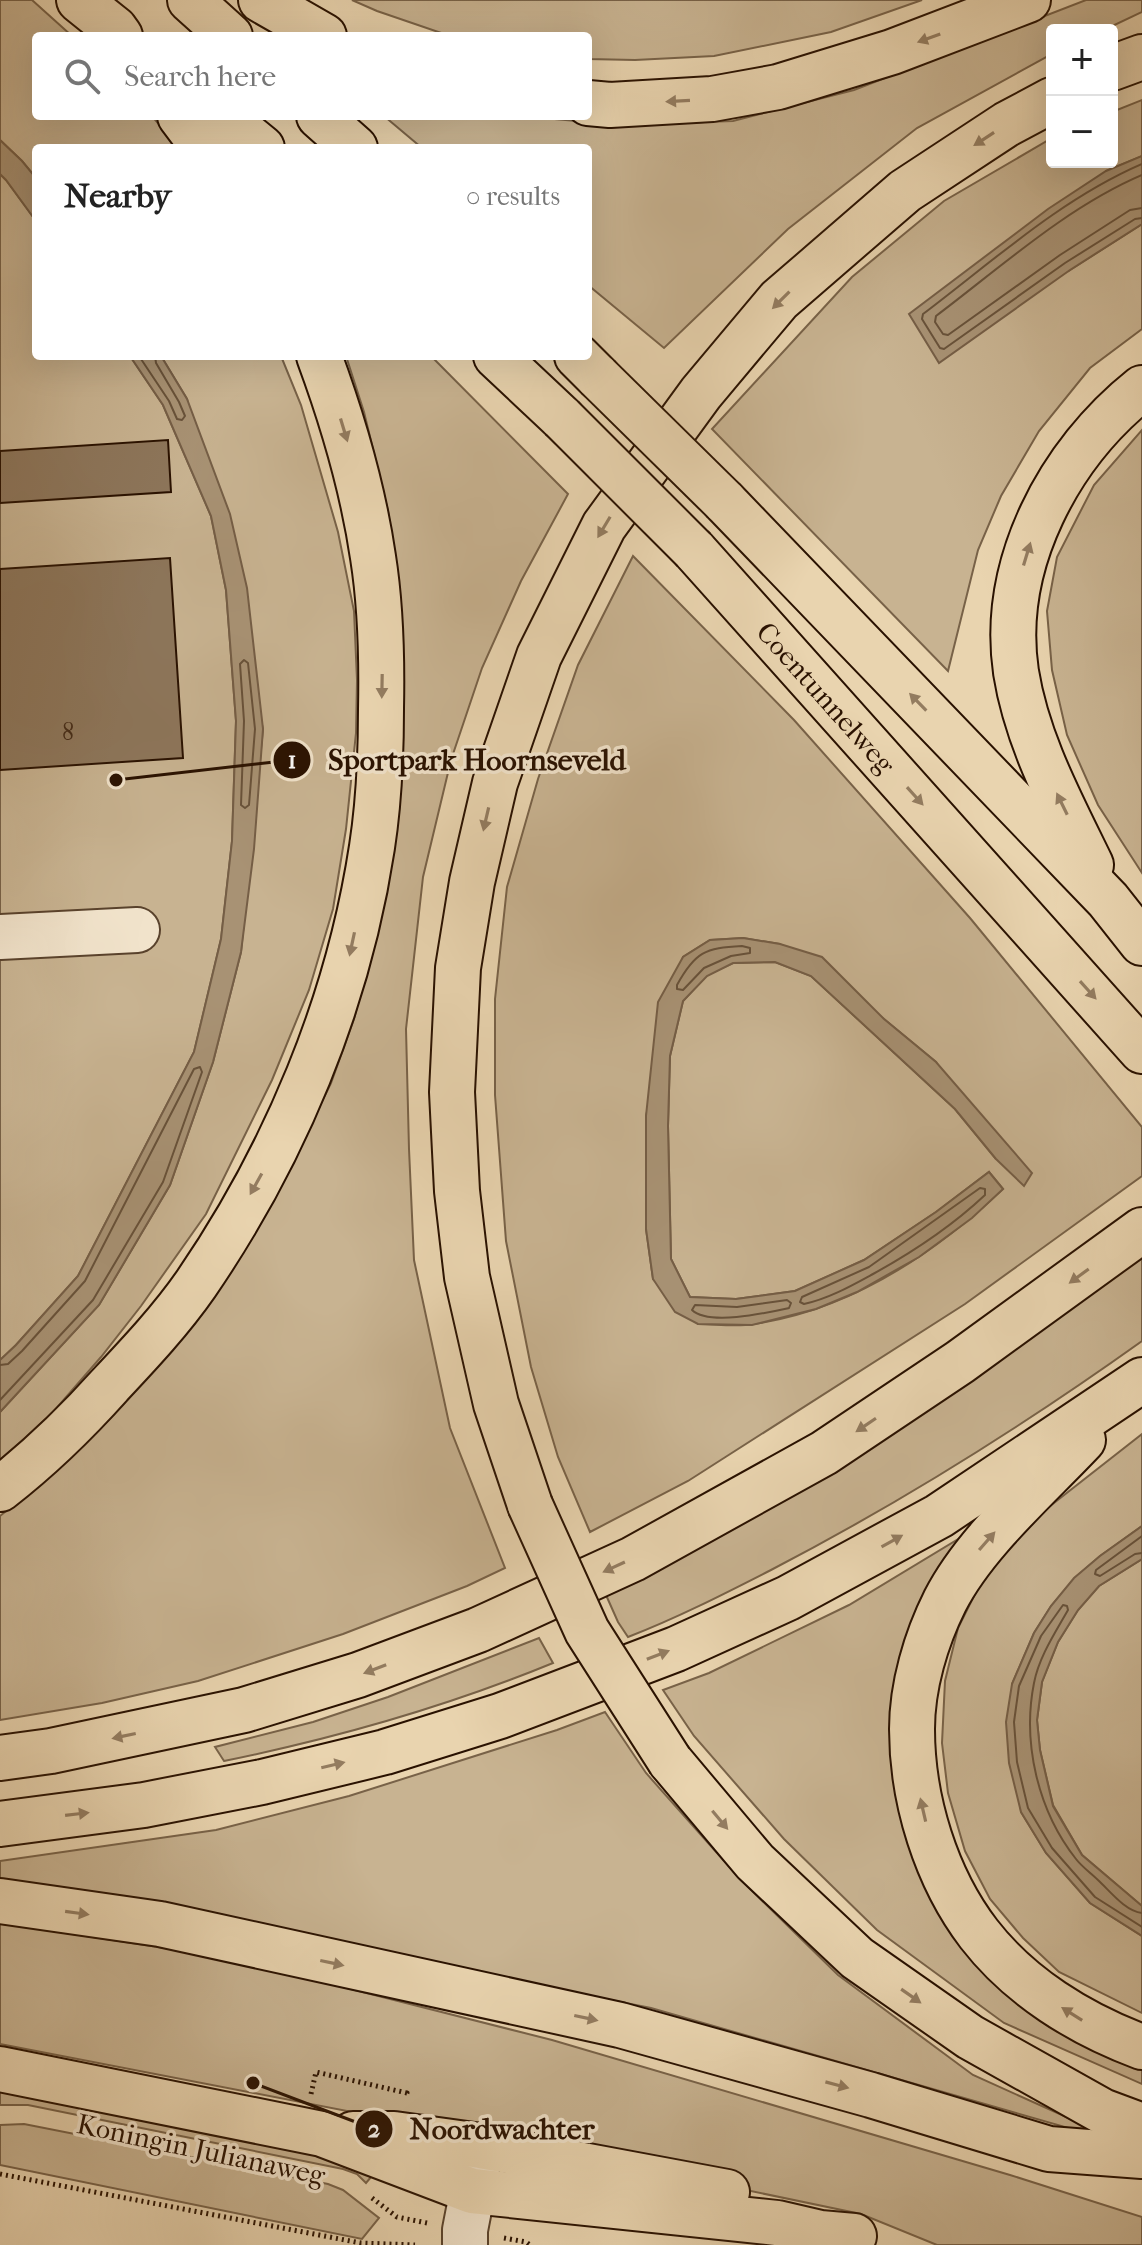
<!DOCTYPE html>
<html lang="en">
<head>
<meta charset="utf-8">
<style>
  body { margin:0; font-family:"IM FELL French Canon",serif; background:#f6f6f6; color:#222 }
  .controls { position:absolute; right:24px; top:24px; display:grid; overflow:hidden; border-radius:8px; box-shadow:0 8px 32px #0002 }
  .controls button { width:72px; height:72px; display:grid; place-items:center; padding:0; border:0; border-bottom:2px solid #e0e0e0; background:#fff; color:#222; font:40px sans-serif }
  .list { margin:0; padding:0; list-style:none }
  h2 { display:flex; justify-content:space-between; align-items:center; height:104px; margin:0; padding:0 32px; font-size:34px }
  h2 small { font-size:26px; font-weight:400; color:#767676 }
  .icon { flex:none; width:44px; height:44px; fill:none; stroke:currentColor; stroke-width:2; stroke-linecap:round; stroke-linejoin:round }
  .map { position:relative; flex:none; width:1142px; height:2245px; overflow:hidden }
  .search { position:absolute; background:#fff; box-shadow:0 8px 32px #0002; left:32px; top:32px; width:560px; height:88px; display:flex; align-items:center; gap:20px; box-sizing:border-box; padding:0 28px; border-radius:8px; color:#767676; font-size:30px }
  .panel { position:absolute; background:#fff; box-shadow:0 8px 32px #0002; left:32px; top:144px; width:560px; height:216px; border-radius:8px }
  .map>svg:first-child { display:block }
  .green { fill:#c8b391; stroke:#786248; stroke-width:2; fill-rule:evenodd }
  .water { fill:#a89274; stroke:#755e46; stroke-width:2 }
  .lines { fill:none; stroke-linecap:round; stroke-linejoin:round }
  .shore { stroke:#68523a; stroke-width:2 }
  .building { fill:#8d765b; stroke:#291100; stroke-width:2 }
  .minor-casing { stroke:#59422c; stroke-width:48 }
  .major-casing { stroke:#291100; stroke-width:48 }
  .highway-casing { stroke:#291100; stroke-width:48 }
  .path { stroke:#291100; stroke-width:5; stroke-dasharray:2 4; stroke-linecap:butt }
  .minor { stroke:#f1e3cb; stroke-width:44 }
  .major { stroke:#e9d4af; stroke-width:44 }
  .highway { stroke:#e9d4af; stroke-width:44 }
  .highway-bridge-casing { stroke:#291100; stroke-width:48; stroke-linecap:butt }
  .highway-bridge { stroke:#e9d4af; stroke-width:44 }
  .oneway { fill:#937c60 }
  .labels { text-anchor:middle; stroke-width:7; stroke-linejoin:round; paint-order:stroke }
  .number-label { font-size:24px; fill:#422a17 }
  .street-label { font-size:28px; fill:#291100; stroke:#f1e3cb }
  .leader { fill:none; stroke:#291100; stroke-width:3 }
  .callout-dot { fill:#291100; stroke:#f1e3cb; stroke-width:3 }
  .mark-label { font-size:24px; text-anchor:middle; font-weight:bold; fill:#fff }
  .callout-label { font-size:30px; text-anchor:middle; font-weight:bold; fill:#291100; stroke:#f1e3cb; stroke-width:7; stroke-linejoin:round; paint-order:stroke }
</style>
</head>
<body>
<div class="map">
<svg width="1142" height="2245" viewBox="0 0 1142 2245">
  <rect width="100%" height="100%" fill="#e9d4af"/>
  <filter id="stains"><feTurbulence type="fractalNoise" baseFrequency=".0025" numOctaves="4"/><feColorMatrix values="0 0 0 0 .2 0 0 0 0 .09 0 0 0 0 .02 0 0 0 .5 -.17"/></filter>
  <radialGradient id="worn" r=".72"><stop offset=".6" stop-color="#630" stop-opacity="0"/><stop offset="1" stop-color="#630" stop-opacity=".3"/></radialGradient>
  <g class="green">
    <path d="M0,0H32L72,36H36V116H152L179,148H36V178L22,161L0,140Z"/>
    <path d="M352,0H922L831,32L714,56L635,60L588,59V36H450L377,11Z"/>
    <path d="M1086,0H1142V12L1104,30H1052V54L917,128L788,229L664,348L588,285V148H422L384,116H521L621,125L733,121L854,90Z"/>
    <path d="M1142,100V156L1106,171L1070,270L1142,224V329L1090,368L1039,431L1001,496L978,550L948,671L712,429L852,277L944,201L1052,138V162H1112V112Z"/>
    <path d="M0,174L6,180L36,221V356H130L163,405L211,516L226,590L236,721L232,841L221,939L194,1052L78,1276L16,1345L0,1360Z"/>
    <path d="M161,356H281L301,405L338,532L354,611L357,680L356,733L346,829L333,909L309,990L272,1080L206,1214L141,1306L101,1357L54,1411L0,1461V1412L99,1305L170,1185L213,1062L241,952L263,729L187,399Z"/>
    <path d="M346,356H431L568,494L521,581L482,668L451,760L423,877L406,1029L409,1149L414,1260L450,1428L505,1568L467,1586L343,1634L198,1681L102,1703L0,1720V1516L55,1471L94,1435L123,1405L193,1324L292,1163L331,1083L354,1019L375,936L398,804L403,735V666L399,588L388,511L364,412Z"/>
    <path d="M1142,430V873L1098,805L1067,735L1052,670L1047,611L1057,557L1094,485Z"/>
    <path d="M633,556L794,720L970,918L1142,1127V1176L965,1304L688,1481L590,1532L558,1457L531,1367L506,1241L495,1095V999L507,887L538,779L578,665ZM743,938L780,944L884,1019L936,1062L996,1159L955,1109L811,976L775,962L733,963L707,975L683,1001L670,1056L668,1126L671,1259L690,1297L736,1299L795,1291L864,1260L936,1212L989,1172L1003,1189C934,1254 849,1310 754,1324C736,1327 716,1324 698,1324L653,1279L646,1229V1116L683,957L710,940Z"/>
    <path d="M1142,1247V1341C1023,1426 900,1503 771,1570C724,1594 677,1618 628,1637L618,1622L606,1595Z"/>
    <path d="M1142,1434V1526L1100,1556L1075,1578L1051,1606L1034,1633L1012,1684L1021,1812L1046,1853L1090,1903L1142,1936V2013L1059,1972L1023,1938L990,1899L965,1851L948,1793L942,1743L945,1681L958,1628L989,1566L1031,1521Z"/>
    <path d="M965,1535L893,1760L903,1828L930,1888L1142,2061V2084L1004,2023L877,1930L784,1839L694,1736L663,1690L709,1673L849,1605Z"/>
    <path d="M1142,1559V1906L1082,1855L1053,1805L1040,1750L1037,1720L1042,1682L1058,1642L1078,1610L1099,1586Z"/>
    <path d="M539,1638L553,1663C446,1707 337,1738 224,1761L215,1747L313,1722L388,1697Z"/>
    <path d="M605,1712L646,1773L741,1880L838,1975L973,2075L1131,2146L651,2008L0,1880V1861L216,1830L349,1796L557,1730Z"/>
    <path d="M0,1923L224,1957L552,2040L1010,2175L1142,2217V2245H937L861,2214L626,2165L0,2044Z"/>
    <path d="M0,2086L304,2148L377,2170L366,2183L357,2174L343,2169L28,2105H0Z"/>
    <path d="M24,2124L328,2184L343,2190L379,2218L362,2239L0,2165V2125Z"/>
  </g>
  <g class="water">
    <path d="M0,140L22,161L36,178V221L6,180L0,174Z"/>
    <path d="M1142,156V224L1070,270L939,363L909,314L1048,209L1106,171Z"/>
    <path d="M130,356H161L187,399L230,514L247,588L263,729L254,849L241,952L213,1062L170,1185L99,1305L0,1412V1360L16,1345L78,1276L194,1052L221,939L232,841L236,721L226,590L211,516L163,405Z"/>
    <path d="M743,938L780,944L822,957L884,1019L936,1062L1032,1173L1024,1186L996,1159L955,1109L811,976L775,962L733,963L707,976L683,1001L670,1056L668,1126L671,1259L690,1297L736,1299L795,1291L864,1260L936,1212L989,1172L1003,1189L972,1218L919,1257L857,1292L816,1309L752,1325L698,1324L675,1312L653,1279L646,1229V1116L658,1002L683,957L710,940Z"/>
    <path d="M1142,1526V1559L1099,1586L1078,1610L1058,1642L1042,1682L1037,1720L1040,1750L1053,1806L1082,1855L1142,1906V1936L1090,1903L1046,1853L1021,1812L1009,1763L1006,1722L1012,1684L1034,1633L1051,1606L1074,1578L1100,1556Z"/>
  </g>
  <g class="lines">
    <g class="shore">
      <path d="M1142,164C1061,199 993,261 923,314L922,319L940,348L944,349L1065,263L1135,219L1142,218"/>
      <path d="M1142,175C1067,207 1001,267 936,316L935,322L943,334L948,335L1060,255L1130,210L1142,208"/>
      <path d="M139,356L169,401L177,419L182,420L185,416L179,402L156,363L155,356"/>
      <path d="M244,660L248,663L255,729L249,805L245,808L241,805L244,721L240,664Z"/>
      <path d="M742,946L750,948V953L731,956L704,968L683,990L677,989V985C695,952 705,948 742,946Z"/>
      <path d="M980,1188L985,1189V1195C951,1227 913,1252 873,1274C851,1286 828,1299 804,1304L800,1302L802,1297L869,1267Z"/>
      <path d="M787,1300L791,1303L789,1308C766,1313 709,1326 692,1310L695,1305L737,1307Z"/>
      <path d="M0,1365L8,1364L22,1351L85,1281L194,1069L200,1067L202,1072L163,1182L93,1300L0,1400"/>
      <path d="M1142,1536L1096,1570L1095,1574L1100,1576L1135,1554L1142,1553"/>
      <path d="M1142,1913C1125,1911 1110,1891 1098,1880C1091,1873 1082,1867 1076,1859C1038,1811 1022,1743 1034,1683C1039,1657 1055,1633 1068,1610L1067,1606L1063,1605L1041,1636L1019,1686L1014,1722L1017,1762L1028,1808L1052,1848L1095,1897L1142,1927"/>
    </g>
  </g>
  <g class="building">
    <path d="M168,440L171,492L0,503V451Z"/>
    <path d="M170,558L183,758L0,770V569Z"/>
  </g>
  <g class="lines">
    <g class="minor-casing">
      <g id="minor">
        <path d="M0,937L137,930"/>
        <path d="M465,2245V2230L480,2153"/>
      </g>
    </g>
    <g class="major-casing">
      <g id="major">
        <path d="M0,2069L322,2134L472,2191L777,2223L820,2233L854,2236"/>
        <path d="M353,2134H394L481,2146L727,2192"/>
      </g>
    </g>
    <g class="highway-casing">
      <g id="highway">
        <path d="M79,0L115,29L120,36"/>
        <path d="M190,0L230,36"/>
        <path d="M261,0L324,36"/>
        <path d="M1112,68L1142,57"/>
        <path d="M588,103L610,105L712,99L778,87L892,52L1028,0"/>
        <path d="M180,116L204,148"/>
        <path d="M223,116L262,148"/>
        <path d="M319,116L355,148"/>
        <path d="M496,356L562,418"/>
        <path d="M577,356L598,377"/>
        <path d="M724,501L1108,900L1142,943"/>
        <path id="s1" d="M694,550L1142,1051"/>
        <path d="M1091,865C1061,803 1027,741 1016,672C1000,564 1059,454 1142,388"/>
        <path d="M1083,1440C1038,1488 975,1542 945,1601C926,1639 912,1686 912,1729C912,1800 936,1878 979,1934C1020,1987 1080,2024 1142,2047"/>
        <path d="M0,1489C40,1458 76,1423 110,1385C140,1353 171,1320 196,1284C285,1154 348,1004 372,847C379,802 381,755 381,709C382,659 381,607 373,557C363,489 343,421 319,356"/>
        <path d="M530,1505L496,1404L467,1277L457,1191L452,1092L458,968L472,882L495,783L539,656L604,526L701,393L779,300L905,191L1007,124L1052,100"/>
        <path d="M0,1758L51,1751L244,1710L358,1675L478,1630L633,1559L824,1453L960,1362L1142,1230"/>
        <path d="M670,1761L755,1862L857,1958L970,2037L1102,2111L1142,2126"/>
        <path d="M0,1824L144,1805L262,1782L385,1752L500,1716L676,1649L788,1598L939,1516L1142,1380"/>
        <path d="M0,1901L160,1924L620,2025L871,2095L1049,2149L1142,2156"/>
      </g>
    </g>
    <g class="path">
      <path d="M311,2094L316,2072L407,2093L406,2095"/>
      <path d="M0,2174L361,2243L415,2245"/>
      <path d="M372,2198L397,2217L427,2223"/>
      <path d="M504,2238L526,2242L530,2245"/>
    </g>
    <use href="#minor" class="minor"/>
    <use href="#major" class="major"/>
    <use href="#highway" class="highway"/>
    <g class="highway-bridge-casing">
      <g id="highway-bridge">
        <path d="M598,377L724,501"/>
        <path d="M562,418L694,550"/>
        <path d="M530,1505L587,1631L670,1761"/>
      </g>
    </g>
    <use href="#highway-bridge" class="highway-bridge"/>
  </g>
  <defs><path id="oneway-solid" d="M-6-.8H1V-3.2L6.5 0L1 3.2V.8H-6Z" transform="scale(2)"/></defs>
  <g class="oneway">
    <use href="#oneway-solid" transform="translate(929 38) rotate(160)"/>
    <use href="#oneway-solid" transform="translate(678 101) rotate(177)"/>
    <use href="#oneway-solid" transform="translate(984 139) rotate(147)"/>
    <use href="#oneway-solid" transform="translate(781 300) rotate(135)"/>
    <use href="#oneway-solid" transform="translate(344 430) rotate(73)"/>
    <use href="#oneway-solid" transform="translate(604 527) rotate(121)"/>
    <use href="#oneway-solid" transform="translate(1027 554) rotate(-73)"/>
    <use href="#oneway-solid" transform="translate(382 686) rotate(91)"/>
    <use href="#oneway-solid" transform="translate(918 702) rotate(-134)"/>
    <use href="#oneway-solid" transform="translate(915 796) rotate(48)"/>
    <use href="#oneway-solid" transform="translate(1062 804) rotate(-116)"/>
    <use href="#oneway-solid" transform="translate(486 819) rotate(103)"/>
    <use href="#oneway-solid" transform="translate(352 944) rotate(102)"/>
    <use href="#oneway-solid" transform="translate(1088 990) rotate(48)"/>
    <use href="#oneway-solid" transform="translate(256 1184) rotate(119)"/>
    <use href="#oneway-solid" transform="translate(1079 1276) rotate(144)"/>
    <use href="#oneway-solid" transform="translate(866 1425) rotate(146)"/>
    <use href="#oneway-solid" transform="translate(892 1541) rotate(-29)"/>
    <use href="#oneway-solid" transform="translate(987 1541) rotate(-49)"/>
    <use href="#oneway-solid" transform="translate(614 1567) rotate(155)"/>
    <use href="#oneway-solid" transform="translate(658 1655) rotate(-21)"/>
    <use href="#oneway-solid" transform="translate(375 1669) rotate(159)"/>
    <use href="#oneway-solid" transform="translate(124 1736) rotate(168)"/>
    <use href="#oneway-solid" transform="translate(333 1765) rotate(-13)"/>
    <use href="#oneway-solid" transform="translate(923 1810) rotate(-103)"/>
    <use href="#oneway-solid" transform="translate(77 1814) rotate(-7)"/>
    <use href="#oneway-solid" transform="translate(720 1820) rotate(50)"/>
    <use href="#oneway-solid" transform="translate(77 1913) rotate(8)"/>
    <use href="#oneway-solid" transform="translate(332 1963) rotate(12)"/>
    <use href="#oneway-solid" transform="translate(911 1996) rotate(35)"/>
    <use href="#oneway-solid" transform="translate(1072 2014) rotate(-148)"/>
    <use href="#oneway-solid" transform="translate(586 2018) rotate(12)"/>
    <use href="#oneway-solid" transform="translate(837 2085) rotate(15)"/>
  </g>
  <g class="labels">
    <g class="number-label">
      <text x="68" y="740">8</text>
    </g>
    <g class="street-label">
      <text dy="10" stroke="none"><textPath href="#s1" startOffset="198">Coentunnelweg</textPath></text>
      <text transform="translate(201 2149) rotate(12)" y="10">Koningin Julianaweg</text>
    </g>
  </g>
  <path class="leader" d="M116 780L292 760M253 2083L374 2129"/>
  <g class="callout-dot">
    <circle cx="116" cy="780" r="8"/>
    <circle cx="253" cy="2083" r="8"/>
    <circle cx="292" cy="760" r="20"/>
    <circle cx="374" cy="2129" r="20"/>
  </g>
  <g class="mark-label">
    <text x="292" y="768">1</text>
    <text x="374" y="2137">2</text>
  </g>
  <g class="callout-label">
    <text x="477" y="770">Sportpark Hoornseveld</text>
    <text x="502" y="2139">Noordwachter</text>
  </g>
  <rect width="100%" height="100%" filter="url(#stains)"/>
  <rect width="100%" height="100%" fill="url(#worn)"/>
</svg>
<div class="controls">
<button>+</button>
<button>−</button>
</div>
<div class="search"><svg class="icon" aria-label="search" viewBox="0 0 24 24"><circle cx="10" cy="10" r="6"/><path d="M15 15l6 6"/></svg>Search here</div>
<section class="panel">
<h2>Nearby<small>0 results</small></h2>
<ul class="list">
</ul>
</section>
</div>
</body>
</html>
